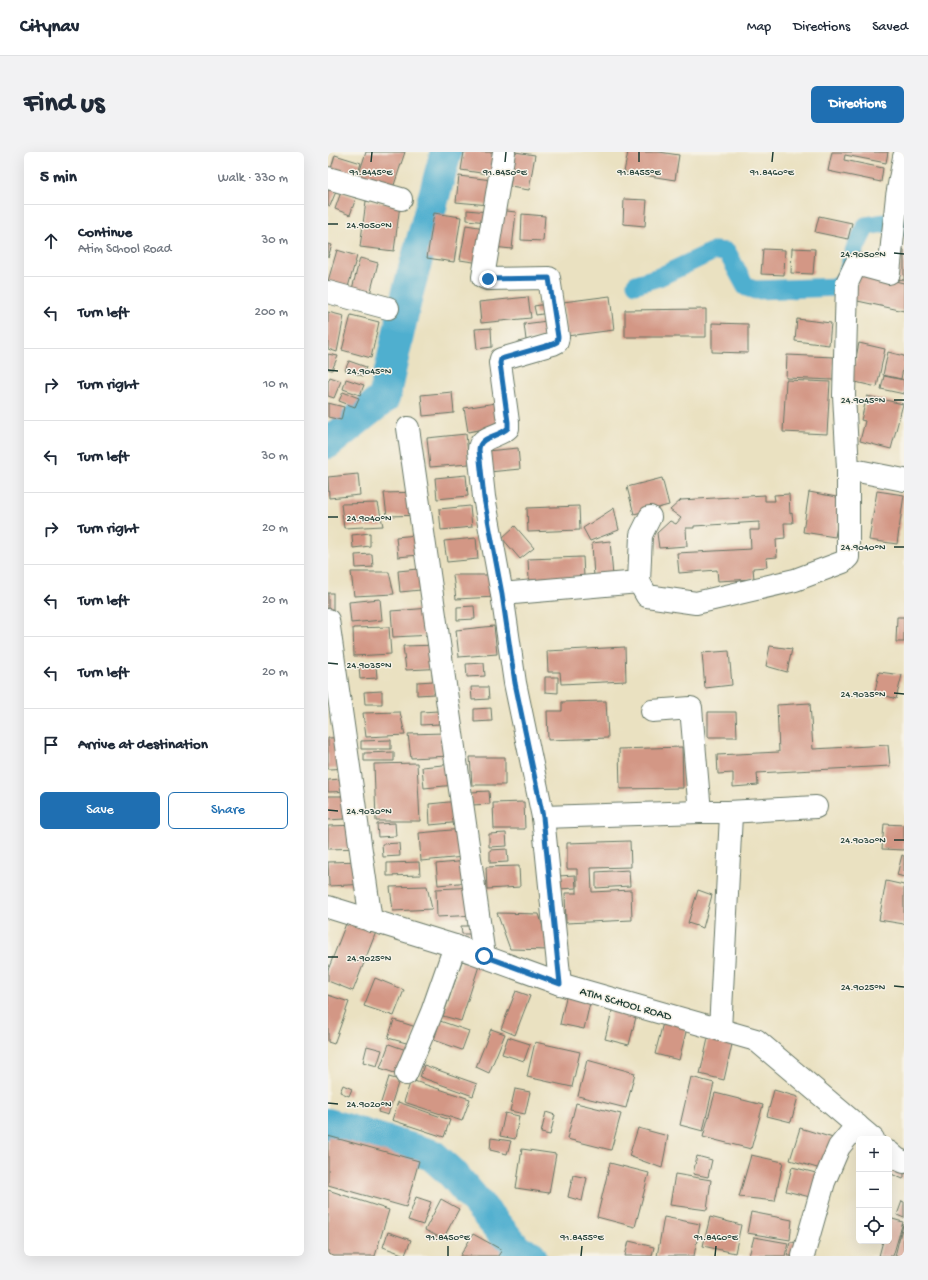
<!DOCTYPE html>
<html lang="en">
<head>
<meta charset="utf-8">
<style>
  body { margin:0; font-family:"Gochi Hand",sans-serif; background:#f2f2f3; color:#1f2937 }
  .controls { position:absolute; right:12px; bottom:12px; display:grid; overflow:hidden; border-radius:6px; box-shadow:0 4px 16px #0002 }
  .controls button { width:36px; height:36px; display:grid; place-items:center; padding:0; border:0; border-bottom:1px solid #e0e1e3; background:#fff; color:#1f2937; font:20px sans-serif }
  .stop { position:absolute; width:12px; height:12px; margin:-9px; border:3px solid #1f6fb2; border-radius:50%; background:#fff }
  .stop.end { background:#1f6fb2; border-color:#fff; box-shadow:0 1px 4px #0008 }
  .list { margin:0; padding:0; list-style:none }
  h2 { display:flex; justify-content:space-between; align-items:center; height:52px; margin:0; padding:0 16px; font-size:17px }
  h2 small { font-size:13px; font-weight:400; color:#747a83 }
  .list li { display:grid; grid-template-columns:26px 1fr auto; gap:12px; align-items:center; box-sizing:border-box; height:72px; padding:0 16px; border-top:1px solid #e0e1e3 }
  .list b { display:block; font-size:15px; white-space:nowrap }
  .list p { margin:0; font-size:13px; white-space:nowrap; color:#747a83 }
  .list em { font-size:13px; font-style:normal; color:#747a83 }
  .actions { display:flex; gap:8px; padding:12px 16px }
  .actions a { flex:1; padding:9px 0; border:1px solid #1f6fb2; border-radius:6px; text-align:center; font-size:14px; color:#1f6fb2 }
  .actions .main { background:#1f6fb2; color:#fff }
  .icon { flex:none; width:22px; height:22px; fill:none; stroke:currentColor; stroke-width:2; stroke-linecap:round; stroke-linejoin:round }
  .map { position:relative; flex:none; width:576px; height:1104px; overflow:hidden; border-radius:6px }
  header { display:flex; align-items:center; gap:24px; box-sizing:border-box; height:56px; padding:0 20px; background:#fff; border-bottom:1px solid #e0e1e3 }
  header strong { font-size:19px }
  nav { display:flex; gap:22px; margin-inline-start:auto; font-size:14px }
  .intro { display:flex; align-items:center; justify-content:space-between; box-sizing:border-box; height:96px; padding:0 24px }
  h1 { margin:0; font-size:28px }
  .button { padding:10px 18px; border-radius:6px; background:#1f6fb2; color:#fff; font-size:14px; font-weight:700 }
  main { display:flex; gap:24px; padding:0 24px }
  aside { flex:1; background:#fff; border-radius:6px; box-shadow:0 4px 16px #0002 }
  .map>svg:first-child { display:block }
  .lines { fill:none; stroke-linecap:round; stroke-linejoin:round }
  .canal { stroke:#50afcf; stroke-width:19 }
  .river { stroke:#50afcf; stroke-width:32 }
  .building { fill:#d39785 }
  .minor-casing { stroke:#667665; stroke-width:24 }
  .minor { stroke:#fff; stroke-width:22 }
  .route { stroke:#1f6fb2; stroke-width:5 }
  .ticks { fill:none; stroke:#1f3d34; stroke-width:1.5 }
  .labels { text-anchor:middle; stroke-width:3; stroke-linejoin:round; paint-order:stroke }
  .street-label { font-size:12px; fill:#1f3d34; stroke:#f7f3e8 }
  .ticks-label { font-size:10px; text-anchor:middle; fill:#1f3d34; stroke:#f7f3e8; stroke-width:3; stroke-linejoin:round; paint-order:stroke }
</style>
</head>
<body>
<header>
<strong>Citynav</strong>
<nav><a>Map</a><a>Directions</a><a>Saved</a></nav>
</header>
<div class="intro"><h1>Find us</h1><a class="button">Directions</a></div>
<main>
<aside>
<h2>5 min<small>Walk · 330 m</small></h2>
<ul class="list">
<li><svg class="icon" aria-label="ahead" viewBox="0 0 24 24"><path d="M12 20V5M6 11l6-6 6 6"/></svg><div><b>Continue</b><p>Atim School Road</p></div><em>30 m</em></li>
<li><svg class="icon" aria-label="left" viewBox="0 0 24 24"><path d="M17 20v-9H6M10 6l-5 5 5 5"/></svg><div><b>Turn left</b></div><em>200 m</em></li>
<li><svg class="icon" aria-label="right" viewBox="0 0 24 24"><path d="M7 20v-9h11M14 6l5 5-5 5"/></svg><div><b>Turn right</b></div><em>10 m</em></li>
<li><svg class="icon" aria-label="left" viewBox="0 0 24 24"><path d="M17 20v-9H6M10 6l-5 5 5 5"/></svg><div><b>Turn left</b></div><em>30 m</em></li>
<li><svg class="icon" aria-label="right" viewBox="0 0 24 24"><path d="M7 20v-9h11M14 6l5 5-5 5"/></svg><div><b>Turn right</b></div><em>20 m</em></li>
<li><svg class="icon" aria-label="left" viewBox="0 0 24 24"><path d="M17 20v-9H6M10 6l-5 5 5 5"/></svg><div><b>Turn left</b></div><em>20 m</em></li>
<li><svg class="icon" aria-label="left" viewBox="0 0 24 24"><path d="M17 20v-9H6M10 6l-5 5 5 5"/></svg><div><b>Turn left</b></div><em>20 m</em></li>
<li><svg class="icon" aria-label="arrive" viewBox="0 0 24 24"><path d="M6 21V4h12l-3 4 3 4H6"/></svg><div><b>Arrive at destination</b></div></li>
</ul>
<div class="actions"><a class="main">Save</a><a>Share</a></div>
</aside>
<div class="map">
<svg width="576" height="1104" viewBox="0 0 576 1104">
  <rect width="100%" height="100%" fill="#f7f3e8"/>
  <filter id="ink" filterUnits="userSpaceOnUse"><feTurbulence type="fractalNoise" baseFrequency=".025" numOctaves="2"/><feDisplacementMap in="SourceGraphic" scale="8" xChannelSelector="R" yChannelSelector="G"/><feConvolveMatrix kernelMatrix="1 2 1 2 8 2 1 2 1" color-interpolation-filters="sRGB"/></filter>
  <filter id="wash" filterUnits="userSpaceOnUse"><feTurbulence type="fractalNoise" baseFrequency=".012" numOctaves="4" result="noise"/><feDisplacementMap in="SourceGraphic" scale="16" xChannelSelector="R" yChannelSelector="G"/><feGaussianBlur stdDeviation="0.9" result="paint"/><feColorMatrix in="noise" values="0 0 0 0 0 0 0 0 0 0 0 0 0 0 0 0 0 1.4 0 .05"/><feComposite in="paint" operator="in"/></filter>
  <g filter="url(#wash)">
    <rect width="100%" height="100%" fill="#eae1c1"/>
    <g class="lines">
      <path class="canal" d="M308,132L331,125L386,99L399,100L418,135L427,138L512,135L519,123L526,99L538,74L557,71L576,75"/>
      <g class="river">
        <path d="M0,291L56,246L79,143L118,0"/>
        <path d="M0,972L104,1003L124,1021L191,1100L203,1104"/>
      </g>
    </g>
    <g id="blocks">
      <g class="building">
        <path d="M38,0H77L64,39L29,28Z"/>
        <path d="M136,0H171L166,23L133,18Z"/>
        <path d="M187,0L207,3L201,38L182,35Z"/>
        <path d="M300,0H331L351,3L347,28L296,20Z"/>
        <path d="M504,0H560L558,11L517,3L516,8L555,16L553,30L500,19Z"/>
        <path d="M7,3L33,11L28,28L2,20Z"/>
        <path d="M131,24L164,28L161,53L128,50Z"/>
        <path d="M0,34L9,37L2,54L0,53Z"/>
        <path d="M13,40L28,46L22,63L7,57Z"/>
        <path d="M296,47L319,48L317,74L295,72Z"/>
        <path d="M38,49L72,53L66,99L32,95Z"/>
        <path d="M139,58L160,60L159,70L139,68Z"/>
        <path d="M169,58L188,60L184,97L165,95Z"/>
        <path d="M106,61L133,65L126,110L99,106Z"/>
        <path d="M194,62L217,64L215,89L193,88Z"/>
        <path d="M491,64L524,71L520,87L487,80Z"/>
        <path d="M138,73L157,76L152,111L132,108Z"/>
        <path d="M0,92L4,93L0,105Z"/>
        <path d="M464,96L487,97L485,122L463,121Z"/>
        <path d="M435,97L457,98L456,123L433,122Z"/>
        <path d="M9,98L29,104L20,135L0,129Z"/>
        <path d="M575,98H576V128L569,127Z"/>
        <path d="M32,106L50,111L42,142L24,137Z"/>
        <path d="M531,121L576,131V159L525,148Z"/>
        <path d="M282,144L286,178L239,184L235,150Z"/>
        <path d="M200,145L203,166L153,171L151,150Z"/>
        <path d="M219,152L220,161L208,163L206,154Z"/>
        <path d="M378,157V185H297V158Z"/>
        <path d="M0,160L16,164L9,200L0,197Z"/>
        <path d="M23,163L51,170L43,206L14,198Z"/>
        <path d="M469,167L503,171L501,193L467,189Z"/>
        <path d="M219,169L221,185L198,188L196,172Z"/>
        <path d="M384,171L420,172V201L384,200Z"/>
        <path d="M163,176L164,195L149,197L147,177Z"/>
        <path d="M531,191L557,197L549,235L523,229Z"/>
        <path d="M560,200L576,204V212L573,227L555,223Z"/>
        <path d="M0,202L10,204L4,218L0,217Z"/>
        <path d="M459,203L506,205L505,228L458,226Z"/>
        <path d="M21,209L38,215L35,224L17,218Z"/>
        <path d="M556,224L576,228V242L553,237Z"/>
        <path d="M2,225L13,229L6,246L0,244V230Z"/>
        <path d="M18,227L36,233L32,243L15,237Z"/>
        <path d="M458,228L502,230L499,282L455,280Z"/>
        <path d="M15,240L31,246L27,255L11,249Z"/>
        <path d="M124,240L126,261L95,264L93,243Z"/>
        <path d="M539,244L575,252L563,297L532,289L537,269L533,268Z"/>
        <path d="M0,251L16,255L13,268L0,265Z"/>
        <path d="M168,251L172,274L140,280L136,256Z"/>
        <path d="M138,282L141,312L102,315L99,286Z"/>
        <path d="M190,296L192,317L161,320L159,299Z"/>
        <path d="M30,322L32,343L1,346L0,325Z"/>
        <path d="M138,323L140,344L109,347L107,326Z"/>
        <path d="M334,326L341,353L306,362L299,335Z"/>
        <path d="M549,339L576,343L569,392L541,388Z"/>
        <path d="M93,340L99,363L59,364L56,341Z"/>
        <path d="M481,340L514,346L507,385L475,380Z"/>
        <path d="M461,342L462,362L464,361L465,371H456L457,386L448,387L449,405L438,406L439,415L425,416L426,427L390,429L389,418L351,421L349,401L423,397L422,378H431V370L366,374V376H358L359,394L331,396L329,381L342,369L348,372L353,366L342,358L353,348L437,343V349H447L446,343Z"/>
        <path d="M50,351L55,374L16,376L13,352Z"/>
        <path d="M142,354L144,375L113,378L111,357Z"/>
        <path d="M251,354L252,378L200,380L199,356Z"/>
        <path d="M286,356L291,378L262,389L255,376Z"/>
        <path d="M187,374L206,396L192,407L174,386Z"/>
        <path d="M42,381V394L25,396L24,383Z"/>
        <path d="M99,382L101,402L70,405L68,385Z"/>
        <path d="M148,386L150,407L119,410L116,389Z"/>
        <path d="M282,389L285,424L266,426L264,391Z"/>
        <path d="M44,402L45,415L28,416L27,403Z"/>
        <path d="M255,405L256,425L201,428L200,407Z"/>
        <path d="M101,416L103,437L72,440L70,419Z"/>
        <path d="M23,420H61L66,442L26,444Z"/>
        <path d="M125,423H162L168,445L128,447Z"/>
        <rect x="0" y="441" width="5" height="19"/>
        <path d="M52,447L54,468L23,471L21,450Z"/>
        <path d="M146,454L147,467L129,468V455Z"/>
        <path d="M103,456L104,483L65,485L63,459Z"/>
        <path d="M569,465H576V490H568Z"/>
        <path d="M166,474L169,502L131,505L128,478Z"/>
        <path d="M61,475L63,502L26,504L25,476Z"/>
        <path d="M113,493L118,516L78,518L75,494Z"/>
        <path d="M442,494L464,497L459,520L438,514Z"/>
        <path d="M297,495L298,529L233,532L232,520H220L219,499Z"/>
        <path d="M401,499L404,533L377,536L374,501Z"/>
        <path d="M156,511L157,524L139,525L138,512Z"/>
        <path d="M48,513L49,526L32,527L31,514Z"/>
        <path d="M551,520L574,523L568,547L547,540Z"/>
        <path d="M217,525H230V541L217,540Z"/>
        <path d="M106,529L107,542L89,543V530Z"/>
        <path d="M143,535H160L161,547L144,548Z"/>
        <path d="M54,539V552H37L36,540Z"/>
        <path d="M278,549L280,586L220,588L219,559H234V550Z"/>
        <path d="M482,551L485,597L560,593L562,614L429,621L430,633L405,635V621L390,622L389,603L451,600L449,553Z"/>
        <path d="M163,556L164,569L146,570V557Z"/>
        <path d="M110,559L111,572L93,573V560Z"/>
        <path d="M72,560L77,583L38,585L35,561Z"/>
        <path d="M380,560H408L409,585H380Z"/>
        <path d="M117,581L122,604L83,606L80,582Z"/>
        <path d="M24,585L25,616L0,617V586Z"/>
        <path d="M63,588V597H33V589Z"/>
        <path d="M354,595L355,636L292,637L291,597Z"/>
        <path d="M66,600V609H36V601Z"/>
        <path d="M142,605H177V633H144Z"/>
        <path d="M89,611L92,669H48L46,612Z"/>
        <path d="M125,612L127,633L96,636L94,615Z"/>
        <path d="M26,626L31,639L0,640V628Z"/>
        <path d="M161,639L162,652L144,653L143,640Z"/>
        <path d="M0,644H26L31,666L0,668Z"/>
        <path d="M131,649L134,670L102,673L101,652Z"/>
        <path d="M196,650L197,677H166L165,651Z"/>
        <path d="M67,671L68,684L50,685L49,672Z"/>
        <path d="M556,672L576,673V698L554,697Z"/>
        <path d="M31,673L36,696L0,697V674Z"/>
        <path d="M134,677L136,705L93,709L91,681Z"/>
        <path d="M178,681L179,694L161,695V682Z"/>
        <path d="M302,689L303,715L263,716L264,740L303,738L304,768L238,771L237,741H249V717H239V691Z"/>
        <path d="M71,691L72,704L55,705L54,692Z"/>
        <path d="M179,697L180,710L162,711V698Z"/>
        <path d="M574,703L576,704V725L569,723Z"/>
        <path d="M35,709L40,732L1,734L0,710Z"/>
        <path d="M139,709L141,730L110,733L108,712Z"/>
        <path d="M91,710L92,723L59,724V711Z"/>
        <path d="M191,714L192,735L159,737L158,715Z"/>
        <path d="M301,718L302,734L268,736V720Z"/>
        <path d="M247,723L248,736L231,737L230,724Z"/>
        <path d="M558,729L576,733V772L551,768Z"/>
        <path d="M99,734L104,757L65,759L62,735Z"/>
        <path d="M148,735L149,763L109,765L108,737Z"/>
        <path d="M370,738L384,743L375,776L360,771Z"/>
        <path d="M169,761L211,762L222,798L182,797Z"/>
        <path d="M19,769L48,780L25,839L0,829V818Z"/>
        <path d="M133,774H152V782H134Z"/>
        <path d="M134,809L151,814L133,869L115,864Z"/>
        <path d="M47,826L76,838L66,864L36,854Z"/>
        <path d="M241,832L265,838L256,877L232,872Z"/>
        <path d="M188,839L202,844L187,883L173,877Z"/>
        <path d="M0,843L21,850L6,892L0,890Z"/>
        <path d="M287,847L311,853L301,893L277,887Z"/>
        <path d="M337,863L361,868L351,908L327,902Z"/>
        <path d="M66,868L88,875L82,892L60,886Z"/>
        <path d="M112,869L141,879L134,898L106,888Z"/>
        <path d="M163,877L177,882L161,921L148,915Z"/>
        <path d="M381,882L405,888L396,928L372,922Z"/>
        <path d="M180,885L202,892L196,909L174,902Z"/>
        <path d="M207,890L252,900L244,935L199,925Z"/>
        <path d="M61,892L81,899L72,923L52,916Z"/>
        <path d="M39,894L54,898L49,914L35,910Z"/>
        <path d="M259,908L307,921L298,956L250,944Z"/>
        <path d="M96,913L149,932L145,944L92,925Z"/>
        <path d="M61,925L71,928L60,963L50,960Z"/>
        <path d="M363,925L386,931L375,979L352,973Z"/>
        <path d="M83,928L142,947L134,969L76,950Z"/>
        <path d="M15,933L24,937L21,944L12,940Z"/>
        <path d="M187,937L202,940L197,962L182,959Z"/>
        <path d="M446,938L470,945L463,970L439,964Z"/>
        <path d="M387,941L435,953L423,997L375,985Z"/>
        <path d="M70,950L122,968L116,985L64,968Z"/>
        <path d="M248,951L293,962L283,998L239,987Z"/>
        <path d="M218,960L227,963L222,983L213,981Z"/>
        <path d="M177,961L191,964L187,987L172,984Z"/>
        <path d="M310,976L340,984L334,1016L301,1004Z"/>
        <path d="M472,976L505,986L496,1018L462,1008Z"/>
        <path d="M0,984L91,1009L78,1055L0,1033Z"/>
        <path d="M163,986L183,989L179,1002L162,998Z"/>
        <path d="M194,997L228,1002L221,1041L188,1036Z"/>
        <path d="M423,1003L455,1010L447,1049L411,1045Z"/>
        <path d="M369,1004L384,1008L380,1025L365,1022Z"/>
        <path d="M576,1005V1025L575,1027L561,1021V1010Z"/>
        <path d="M282,1011L321,1021L307,1075L269,1065Z"/>
        <path d="M464,1015L492,1022L486,1046L458,1039Z"/>
        <path d="M347,1022L383,1028L379,1058L342,1053Z"/>
        <path d="M245,1023L259,1026L254,1049L240,1045Z"/>
        <path d="M0,1038L61,1058L47,1104H6L0,1102Z"/>
        <path d="M88,1045L103,1050L95,1073L80,1068Z"/>
        <path d="M113,1047L131,1057L115,1087L97,1078Z"/>
        <path d="M574,1049L576,1050V1066L569,1063Z"/>
        <path d="M423,1060L464,1068L462,1088L419,1081Z"/>
        <path d="M336,1065L372,1072L366,1104H329Z"/>
        <path d="M382,1065L413,1073L407,1101L375,1094Z"/>
        <path d="M561,1066L575,1070L565,1104H551L555,1089H561Z"/>
        <path d="M575,1072L576,1104H567Z"/>
        <path d="M60,1080L83,1088L77,1103L55,1095Z"/>
        <path d="M145,1082L174,1098L170,1104H132Z"/>
        <path d="M426,1085L460,1091L457,1104H421Z"/>
        <path d="M301,1089L326,1095L324,1104H297Z"/>
        <path d="M462,1090L474,1091L471,1104H459Z"/>
      </g>
    </g>
  </g>
  <g filter="url(#ink)">
    <use href="#blocks" fill-opacity="0" stroke="#667665" stroke-width="1"/>
    <g class="lines">
      <g class="minor-casing">
        <g id="minor">
          <path d="M176,0L155,125L160,127L221,126L230,185L229,190L225,192L173,207L172,211L180,270V276C171,285 151,284 151,298L156,345L174,442L187,531L215,665L232,832"/>
          <path d="M576,5L569,44L561,121L528,112L519,131L516,243L520,317L576,328"/>
          <path d="M0,26L73,47"/>
          <path d="M0,140L60,156"/>
          <path d="M80,276L156,804"/>
          <path d="M311,430L319,444L368,451L467,428L515,410L520,405V317"/>
          <path d="M174,442L311,430L313,383L322,365"/>
          <path d="M0,468L43,769"/>
          <path d="M324,559L363,556L372,660"/>
          <path d="M400,660L488,655"/>
          <path d="M215,665L372,660H400L403,663L392,878"/>
          <path d="M0,755L127,794L232,832L428,888L545,987"/>
          <path d="M78,922L104,860L127,794"/>
          <path d="M561,1000L569,1007L576,1010"/>
          <path d="M475,1104L496,1030L511,995L529,973"/>
        </g>
      </g>
      <use href="#minor" class="minor"/>
    </g>
  </g>
  <g class="lines" filter="url(#ink)">
    <path class="route" d="M156,804L232,832L215,665L187,531L174,442L156,346L151,298C151,284 171,285 180,276V270L172,211L173,207L225,192L229,190L230,185L221,126L160,127"/>
  </g>
  <path class="ticks" d="M43,10L44,0M177,10L178,0M311,10V0M444,10L445,0M0,72H10M566,101L576,102M0,218L10,219M566,248H576M0,365H10M566,395H576M0,511L10,512M566,541L576,542M0,658L10,659M566,688H576M0,805H10M566,834L576,835M0,951L10,952M120,1104V1094M253,1104L254,1094M387,1104L388,1094"/>
  <g class="labels">
    <g class="street-label">
      <text transform="translate(298 851) rotate(16)" y="4">ATIM SCHOOL ROAD</text>
    </g>
  </g>
  <g class="ticks-label">
    <text x="43" y="23">91.8445°E</text>
    <text x="177" y="23">91.8450°E</text>
    <text x="311" y="23">91.8455°E</text>
    <text x="444" y="23">91.8460°E</text>
    <text x="41" y="76">24.9050°N</text>
    <text x="535" y="105">24.9050°N</text>
    <text x="41" y="222">24.9045°N</text>
    <text x="535" y="251">24.9045°N</text>
    <text x="41" y="369">24.9040°N</text>
    <text x="535" y="398">24.9040°N</text>
    <text x="41" y="516">24.9035°N</text>
    <text x="535" y="545">24.9035°N</text>
    <text x="41" y="662">24.9030°N</text>
    <text x="535" y="691">24.9030°N</text>
    <text x="41" y="809">24.9025°N</text>
    <text x="535" y="838">24.9025°N</text>
    <text x="41" y="955">24.9020°N</text>
    <text x="120" y="1088">91.8450°E</text>
    <text x="254" y="1088">91.8455°E</text>
    <text x="388" y="1088">91.8460°E</text>
  </g>
</svg>
<div class="controls">
<button>+</button>
<button>−</button>
<button><svg class="icon" aria-label="locate" viewBox="0 0 24 24"><circle cx="12" cy="12" r="6"/><path d="M12 2v4M12 18v4M2 12h4M18 12h4"/></svg></button>
</div>
<div class="stop" style="left:156px;top:804px"></div>
<div class="stop end" style="left:160px;top:127px"></div>
</div>
</main>
</body>
</html>
